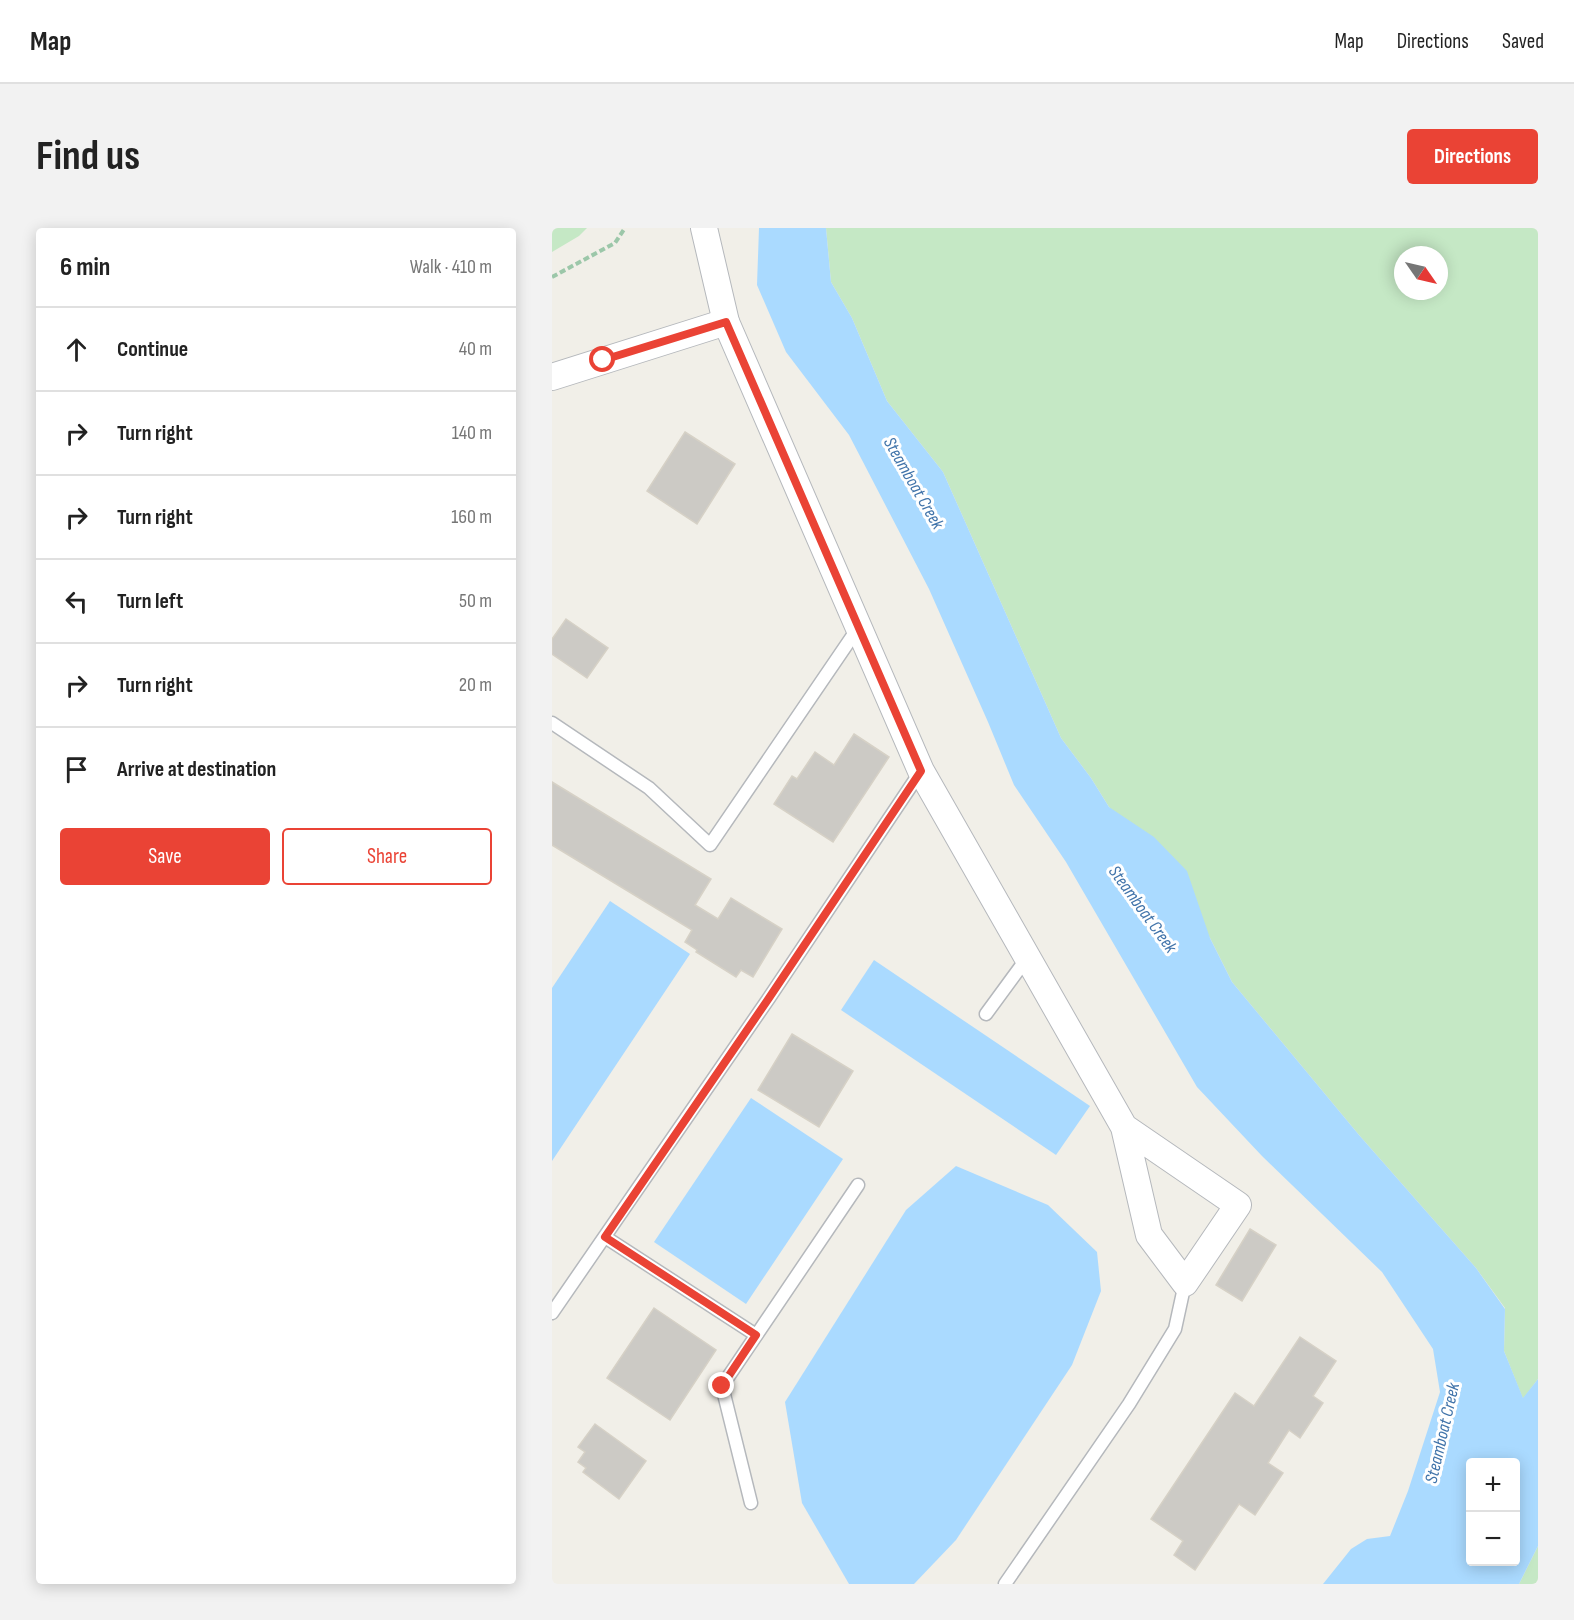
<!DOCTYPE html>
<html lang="en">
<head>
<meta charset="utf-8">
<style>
  body { margin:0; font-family:"Sofia Sans Condensed",sans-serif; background:#f2f2f2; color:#222 }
  .controls { position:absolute; right:18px; bottom:18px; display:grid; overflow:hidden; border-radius:6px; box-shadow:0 3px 15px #0003 }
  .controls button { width:54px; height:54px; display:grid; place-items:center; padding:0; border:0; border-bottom:2px solid #e0e0e0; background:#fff; color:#222; font:30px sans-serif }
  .compass { position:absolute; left:842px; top:18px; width:54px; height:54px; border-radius:50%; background:#fff; box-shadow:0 3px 15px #0003; rotate:124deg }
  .stop { position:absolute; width:18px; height:18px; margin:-14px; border:4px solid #ea4335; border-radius:50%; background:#fff }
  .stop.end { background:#ea4335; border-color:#fff; box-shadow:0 2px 6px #0008 }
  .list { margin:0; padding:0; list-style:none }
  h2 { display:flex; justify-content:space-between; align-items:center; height:78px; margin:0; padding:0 24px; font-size:26px }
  h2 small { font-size:20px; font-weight:400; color:#767676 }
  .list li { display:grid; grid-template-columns:39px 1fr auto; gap:18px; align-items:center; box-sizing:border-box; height:84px; padding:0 24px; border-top:2px solid #e0e0e0 }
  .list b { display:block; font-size:22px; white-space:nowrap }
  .list em { font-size:20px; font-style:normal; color:#767676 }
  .actions { display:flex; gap:12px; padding:18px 24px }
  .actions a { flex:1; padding:14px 0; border:2px solid #ea4335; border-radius:6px; text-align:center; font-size:21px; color:#ea4335 }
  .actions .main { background:#ea4335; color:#fff }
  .icon { flex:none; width:33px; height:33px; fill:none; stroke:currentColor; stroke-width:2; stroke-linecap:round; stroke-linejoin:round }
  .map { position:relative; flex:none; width:986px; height:1356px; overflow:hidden; border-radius:6px }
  header { display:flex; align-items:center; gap:36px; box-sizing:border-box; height:84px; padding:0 30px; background:#fff; border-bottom:2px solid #e0e0e0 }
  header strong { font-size:28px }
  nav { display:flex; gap:33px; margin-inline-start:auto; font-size:21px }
  .intro { display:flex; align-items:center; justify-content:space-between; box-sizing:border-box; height:144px; padding:0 36px }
  h1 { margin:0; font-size:42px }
  .button { padding:15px 27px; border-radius:6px; background:#ea4335; color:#fff; font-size:21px; font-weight:700 }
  main { display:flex; gap:36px; padding:0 36px }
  aside { flex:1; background:#fff; border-radius:6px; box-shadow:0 3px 15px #0003 }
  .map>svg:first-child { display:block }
  .green { fill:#c5e8c5; fill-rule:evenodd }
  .water { fill:#aadaff; fill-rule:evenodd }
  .building { fill:#cccac5; stroke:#d6d1c6; stroke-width:1.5 }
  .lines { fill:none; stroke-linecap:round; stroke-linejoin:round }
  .service-casing { stroke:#b5b8bc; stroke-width:15 }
  .minor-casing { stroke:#b5b8bc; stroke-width:28 }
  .path { stroke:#9cc7a9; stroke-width:4; stroke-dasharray:6 3; stroke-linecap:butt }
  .service { stroke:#fff; stroke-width:12 }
  .minor { stroke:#fff; stroke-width:26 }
  .route { stroke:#ea4335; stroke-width:8 }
  .labels { text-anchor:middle; stroke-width:6; stroke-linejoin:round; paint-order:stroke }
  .water-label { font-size:18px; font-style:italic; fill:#4174aa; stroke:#fff }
</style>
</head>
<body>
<header>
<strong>Map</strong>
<nav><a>Map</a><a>Directions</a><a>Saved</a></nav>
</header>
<div class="intro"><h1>Find us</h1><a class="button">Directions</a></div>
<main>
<aside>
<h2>6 min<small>Walk · 410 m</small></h2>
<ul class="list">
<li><svg class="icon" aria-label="ahead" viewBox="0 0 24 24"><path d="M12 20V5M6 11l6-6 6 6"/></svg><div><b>Continue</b></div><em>40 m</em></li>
<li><svg class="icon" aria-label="right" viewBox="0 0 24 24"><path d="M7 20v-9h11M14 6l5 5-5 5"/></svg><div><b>Turn right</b></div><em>140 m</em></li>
<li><svg class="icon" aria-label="right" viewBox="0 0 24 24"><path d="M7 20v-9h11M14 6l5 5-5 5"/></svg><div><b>Turn right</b></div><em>160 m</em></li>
<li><svg class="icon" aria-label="left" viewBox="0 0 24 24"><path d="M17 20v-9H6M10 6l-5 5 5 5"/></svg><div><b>Turn left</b></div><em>50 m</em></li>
<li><svg class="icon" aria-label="right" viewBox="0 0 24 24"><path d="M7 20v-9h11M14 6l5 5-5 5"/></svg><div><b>Turn right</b></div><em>20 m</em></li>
<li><svg class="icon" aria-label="arrive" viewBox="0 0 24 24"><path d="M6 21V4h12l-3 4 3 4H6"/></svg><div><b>Arrive at destination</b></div></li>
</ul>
<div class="actions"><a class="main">Save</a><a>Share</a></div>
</aside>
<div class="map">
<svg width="986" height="1356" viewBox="0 0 986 1356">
  <rect width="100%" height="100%" fill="#f1efe8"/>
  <g class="green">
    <path d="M0,0H35L27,8L0,24Z"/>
    <path d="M274,0H986V1151L971,1171L952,1123L953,1080L924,1040L807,907L680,754L658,710L557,579L539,550L509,510L391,244L335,173L300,90L279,54ZM851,27H887V63H851Z"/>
    <path d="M986,1318V1356H967Z"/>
  </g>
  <g class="water">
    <path d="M207,0H274L279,54L300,90L335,173L391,244L509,510L539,550L557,579L602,609L635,643L658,710L680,754L807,907L924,1040L953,1081L952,1123L971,1170L986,1151V1318L967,1356H771L799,1321L815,1311L838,1308L856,1263L888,1164L881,1121L830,1044L710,928L645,859L514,634L462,557L436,494L377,361L297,207L234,124L205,57ZM918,1234H963V1334H918Z"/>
    <path d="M58,673L138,726L0,933V760Z"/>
    <path d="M322,732L538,878L504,927L289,782Z"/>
    <path d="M199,870L291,931L194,1076L102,1014Z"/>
    <path d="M404,938L496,977L545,1024L549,1063L520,1137L404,1312L362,1356H297L250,1275L233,1174L354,982Z"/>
  </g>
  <g class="building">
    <path d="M133,204L183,236L145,296L95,263Z"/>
    <path d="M14,391L56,420L35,450L0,426V411Z"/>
    <path d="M302,506L337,529L281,614L222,576L240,548L245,551L263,524L282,537Z"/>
    <path d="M0,554L159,651L143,677L166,691L179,670L230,701L201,749L189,742L184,749L144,724L145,722L133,714L140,702L0,617Z"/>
    <path d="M240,806L301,843L267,899L206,862Z"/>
    <path d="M698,1001L724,1017L690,1073L664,1057Z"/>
    <path d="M102,1080L164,1122L118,1192L55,1150Z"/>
    <path d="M748,1109L784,1133L761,1168L771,1175L748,1210L737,1202L716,1235L731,1245L703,1287L687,1276L643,1342L622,1327L631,1313L599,1291L683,1165L702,1178Z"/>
    <path d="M43,1196L94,1233L67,1271L31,1244L34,1240L26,1234L33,1224L26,1219Z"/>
  </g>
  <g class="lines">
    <g class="service-casing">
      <g id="service">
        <path d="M0,495L97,560L158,617L306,400"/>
        <path d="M434,786L475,730"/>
        <path d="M53,1009L204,1107"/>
        <path d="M0,1085L217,770L369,543"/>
        <path d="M199,1275L170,1158L306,957"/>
        <path d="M453,1356L577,1176L623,1101L633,1055"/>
      </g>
    </g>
    <g class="minor-casing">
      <g id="minor">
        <path d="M152,0L174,94L369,543L572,899L597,1007L633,1055L686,977L572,899"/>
        <path d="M0,149L174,94"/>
      </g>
    </g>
    <path class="path" d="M0,49L63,15L73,0"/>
    <use href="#service" class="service"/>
    <use href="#minor" class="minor"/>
  </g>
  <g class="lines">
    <path class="route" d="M51,132L174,94L369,543L217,770L53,1009L204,1107L170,1158"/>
  </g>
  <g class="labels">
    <g class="water-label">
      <text transform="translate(362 255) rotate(60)" y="6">Steamboat Creek</text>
      <text transform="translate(591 681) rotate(54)" y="6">Steamboat Creek</text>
      <text transform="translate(890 1205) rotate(-77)" y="6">Steamboat Creek</text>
    </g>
  </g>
</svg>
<div class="controls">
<button>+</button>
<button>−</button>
</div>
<svg class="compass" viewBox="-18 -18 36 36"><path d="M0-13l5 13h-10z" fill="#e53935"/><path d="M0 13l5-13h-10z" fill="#767676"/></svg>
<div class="stop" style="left:51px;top:132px"></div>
<div class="stop end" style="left:170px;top:1158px"></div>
</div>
</main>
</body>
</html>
